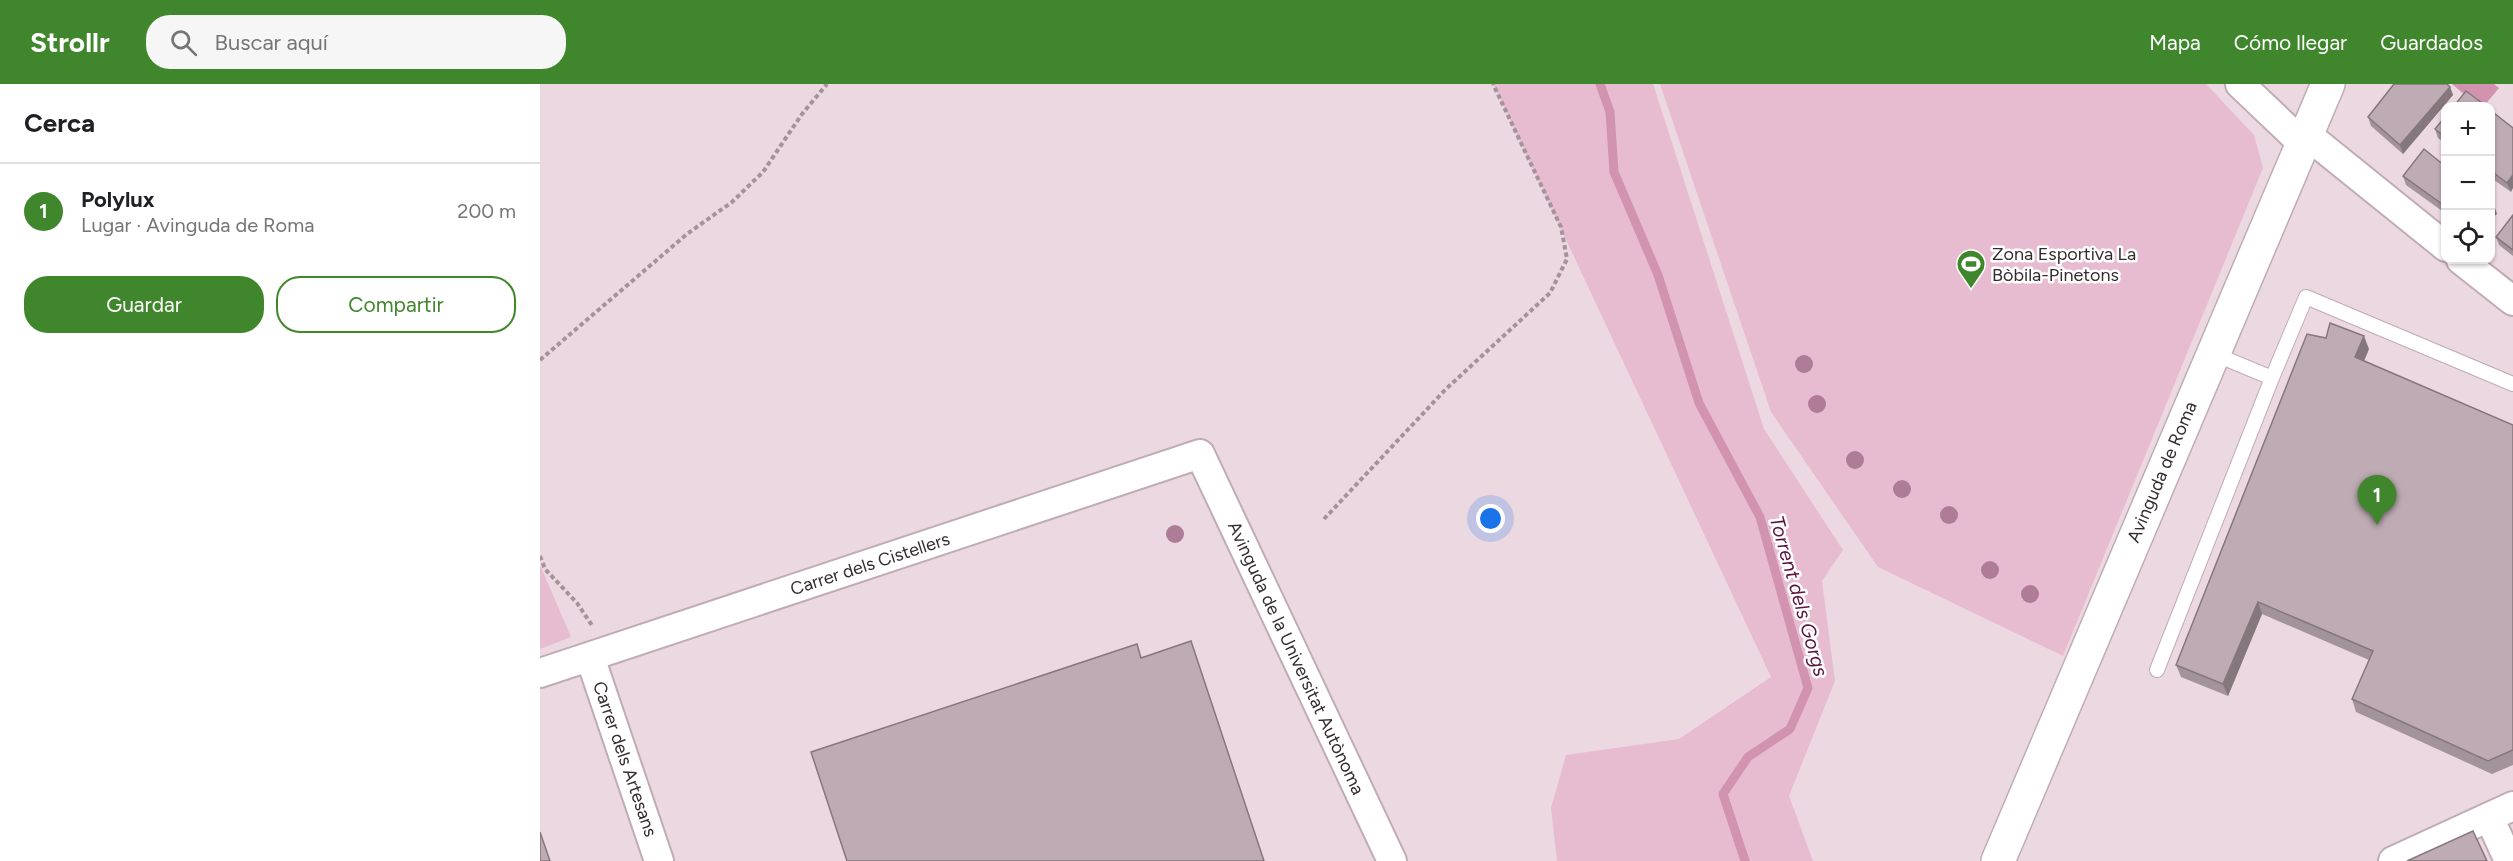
<!DOCTYPE html>
<html lang="es">
<head>
<meta charset="utf-8">
<style>
  body { margin:0; font-family:Figtree,sans-serif; background:#f6f6f6; color:#202124 }
  .controls { position:absolute; right:18px; top:18px; display:grid; overflow:hidden; border-radius:12px; box-shadow:0 2px 4px #0004 }
  .controls button { width:54px; height:54px; display:grid; place-items:center; padding:0; border:0; border-bottom:2px solid #e0e0e0; background:#fff; color:#202124; font:30px sans-serif }
  .you { position:absolute; left:951px; top:435px; width:21px; height:21px; margin:-15px; border:4px solid #fff; border-radius:50%; background:#1a73e8; box-shadow:0 0 0 9px #1a73e833 }
  .badge { display:grid; place-items:center; width:39px; height:39px; border-radius:50%; background:#40862c; color:#fff; font-size:20px; font-weight:700 }
  .pin { position:absolute; translate:-50% -50px; filter:drop-shadow(0 2px 3px #0008) }
  .pin::after { content:''; position:absolute; top:32px; width:21px; height:18px; background:inherit; clip-path:polygon(0 0,100% 0,50% 100%) }
  .list { margin:0; padding:0; list-style:none }
  h2 { display:flex; justify-content:space-between; align-items:center; height:78px; margin:0; padding:0 24px; font-size:26px }
  h2 small { font-size:20px; font-weight:400; color:#757577 }
  .list li { display:grid; grid-template-columns:39px 1fr auto; gap:18px; align-items:center; box-sizing:border-box; height:96px; padding:0 24px; border-top:2px solid #e0e0e0 }
  .list b { display:block; font-size:22px; white-space:nowrap }
  .list p { margin:0; font-size:20px; white-space:nowrap; color:#757577 }
  .list em { font-size:20px; font-style:normal; color:#757577 }
  .actions { display:flex; gap:12px; padding:18px 24px }
  .actions a { flex:1; padding:14px 0; border:2px solid #40862c; border-radius:24px; text-align:center; font-size:21px; color:#40862c }
  .actions .main { background:#40862c; color:#fff }
  .icon { flex:none; width:33px; height:33px; fill:none; stroke:currentColor; stroke-width:2; stroke-linecap:round; stroke-linejoin:round }
  .map { position:relative; flex:none; width:1973px; height:777px; overflow:hidden }
  header { display:flex; align-items:center; gap:36px; box-sizing:border-box; height:84px; padding:0 30px; background:#40862c; color:#fff }
  header strong { font-size:28px }
  nav { display:flex; gap:33px; margin-inline-start:auto; font-size:21px }
  .search { width:420px; height:54px; background:#f6f6f6; display:flex; align-items:center; gap:15px; box-sizing:border-box; padding:0 21px; border-radius:24px; color:#757577; font-size:22px }
  main { display:flex }
  aside { flex:1; background:#fff }
  .map>svg:first-child { display:block }
  .green { fill:#e8bcd0 }
  .water { fill:#d193b0 }
  .lines { fill:none; stroke-linecap:round; stroke-linejoin:round }
  .stream { stroke:#d193b0; stroke-width:9 }
  .service-casing { stroke:#c0acb5; stroke-width:16 }
  .minor-casing { stroke:#c0acb5; stroke-width:32 }
  .tertiary-casing { stroke:#c0acb5; stroke-width:36 }
  .path { stroke:#a3939a; stroke-width:4; stroke-dasharray:4.5 3; stroke-linecap:butt }
  .service { stroke:#fff; stroke-width:14 }
  .minor { stroke:#fff; stroke-width:28 }
  .tertiary { stroke:#fff; stroke-width:33 }
  .tree { fill:#ae7c96 }
  .wall { fill:#a3939a }
  .shaded-wall { fill:#85787d }
  .building { fill:#beabb3; stroke:#85787d; stroke-width:1.5 }
  .labels { text-anchor:middle; stroke-width:5; stroke-linejoin:round; paint-order:stroke }
  .poi-label { font-size:18px; fill:#342c2f; stroke:#fff; text-anchor:start }
  .street-label { font-size:18px; fill:#342c2f; stroke:#fff }
  .water-label { font-size:20px; font-style:italic; fill:#5c133e; stroke:#fff }
</style>
</head>
<body>
<header>
<strong>Strollr</strong>
<div class="search"><svg class="icon" aria-label="search" viewBox="0 0 24 24"><circle cx="10" cy="10" r="6"/><path d="M15 15l6 6"/></svg>Buscar aquí</div>
<nav><a>Mapa</a><a>Cómo llegar</a><a>Guardados</a></nav>
</header>
<main>
<aside>
<h2>Cerca<small></small></h2>
<ul class="list">
<li><span class="badge">1</span><div><b>Polylux</b><p>Lugar · Avinguda de Roma</p></div><em>200 m</em></li>
</ul>
<div class="actions"><a class="main">Guardar</a><a>Compartir</a></div>
</aside>
<div class="map">
<svg width="1973" height="777" viewBox="0 0 1973 777">
  <rect width="100%" height="100%" fill="#ecd8e1"/>
  <g class="green">
    <path d="M953,0H1113L1224,345L1303,466L1282,497L1295,597L1249,712L1273,777H1017L1011,724L1026,671L1139,655L1231,593Z"/>
    <path d="M1120,0H1666L1714,51L1723,84L1523,572L1338,483L1231,328Z"/>
    <path d="M0,481L31,553L0,565Z"/>
  </g>
  <path class="water" d="M1912,0H1954L1959,4L1944,22H1938Z"/>
  <g class="lines">
    <path class="stream" d="M1060,0L1070,28L1074,88L1118,191L1159,319L1220,433L1268,604L1250,645L1208,673L1183,710L1205,777"/>
    <g class="service-casing">
      <g id="service">
        <path d="M1672,269L1732,294L1766,213L1973,300"/>
        <path d="M1617,586L1732,294"/>
      </g>
    </g>
    <g class="minor-casing">
      <g id="minor">
        <path d="M1700,0L1761,58"/>
        <path d="M1766,50L1906,163"/>
        <path d="M1921,176L1973,217"/>
        <path d="M50,573L119,777"/>
        <path d="M0,589L660,370L852,777"/>
        <path d="M1949,733L1969,777"/>
        <path d="M1853,777L1973,722"/>
      </g>
    </g>
    <g class="tertiary-casing">
      <path id="tertiary" d="M1458,777L1788,0"/>
    </g>
    <g class="path">
      <path d="M0,276L147,150L192,118L223,88L262,30L287,0"/>
      <path d="M784,435L906,305L1010,209L1027,175L1021,143L953,0"/>
      <path d="M0,472L5,485L37,519L53,543"/>
    </g>
    <use href="#service" class="service"/>
    <use href="#minor" class="minor"/>
    <use href="#tertiary" class="tertiary"/>
  </g>
  <g class="tree">
    <circle cx="1264" cy="280" r="9"/>
    <circle cx="1277" cy="320" r="9"/>
    <circle cx="1315" cy="376" r="9"/>
    <circle cx="1362" cy="405" r="9"/>
    <circle cx="1409" cy="431" r="9"/>
    <circle cx="635" cy="450" r="9"/>
    <circle cx="1450" cy="486" r="9"/>
    <circle cx="1490" cy="510" r="9"/>
  </g>
  <g class="wall">
    <path d="M1910,3L1913,11L1863,70L1831,42L1828,33Z"/>
    <path d="M1950,26L1971,108L1950,93Z"/>
    <path d="M1905,33V59L1898,54L1895,45Z"/>
    <path d="M1905,82V129L1866,101L1863,92Z"/>
    <path d="M1973,131V172L1959,161L1956,153Z"/>
    <path d="M1829,265L1824,277L1973,341V681L1952,690L1816,628L1812,615L1829,576L1722,530L1688,612L1641,593L1636,581Z"/>
  </g>
  <g class="shaded-wall">
    <path d="M1910,3L1913,11L1863,70L1860,61Z"/>
    <path d="M1973,91V104L1971,108L1967,99Z"/>
    <path d="M1954,121L1957,130L1950,136V124Z"/>
    <path d="M1824,252L1829,265L1820,286L1815,273Z"/>
    <path d="M1718,518L1722,530L1688,612L1683,600Z"/>
  </g>
  <g class="building">
    <path d="M1854,0H1907L1910,3L1860,61L1828,33Z"/>
    <path d="M1926,7L1946,22H1914Z"/>
    <path d="M1950,26L1973,44V91L1967,99L1950,86Z"/>
    <path d="M1905,33V53L1895,45Z"/>
    <path d="M1884,65L1905,82V122L1863,92Z"/>
    <path d="M1973,131V166L1956,153Z"/>
    <path d="M1790,239L1824,252L1815,273L1973,341V666L1948,677L1812,615L1833,567L1718,518L1683,600L1636,581L1767,250L1786,254Z"/>
    <path d="M651,557L724,777H307L271,668L597,560L601,574Z"/>
    <path d="M1933,747L1947,777H1867Z"/>
    <path d="M0,748L10,777H0Z"/>
  </g>
  <defs>
    <g id="stadium-pin" transform="scale(1.5)"><path d="M0 17L-7.5 6A9.5 9.5 0 1 1 7.5 6Z" fill="#40862c" stroke="#fff"/><path d="M0-5a6.5 5 0 1 0 0 10a6.5 5 0 1 0 0-10ZM-3.5-1.8h7v3.6h-7Z" fill="#fff"/></g>
  </defs>
  <g fill-rule="evenodd">
    <use href="#stadium-pin" x="1431" y="180"/>
  </g>
  <g class="labels">
    <g class="poi-label">
      <text x="1452" y="176">Zona Esportiva La<tspan x="1452" dy="21">Bòbila-Pinetons</tspan></text>
    </g>
    <g class="street-label">
      <text transform="translate(1622 388) rotate(-67)" y="6">Avinguda de Roma</text>
      <text transform="translate(330 480) rotate(-18)" y="6">Carrer dels Cistellers</text>
      <text transform="translate(756 574) rotate(65)" y="6">Avinguda de la Universitat Autònoma</text>
      <text transform="translate(85 675) rotate(71)" y="6">Carrer dels Artesans</text>
    </g>
    <g class="water-label">
      <text transform="translate(1259 512) rotate(74)" y="7">Torrent dels Gorgs</text>
    </g>
  </g>
</svg>
<div class="controls">
<button>+</button>
<button>−</button>
<button><svg class="icon" aria-label="locate" viewBox="0 0 24 24"><circle cx="12" cy="12" r="6"/><path d="M12 2v4M12 18v4M2 12h4M18 12h4"/></svg></button>
</div>
<div class="you"></div>
<div class="pin badge" style="left:1837px;top:441px">1</div>
</div>
</main>
</body>
</html>
